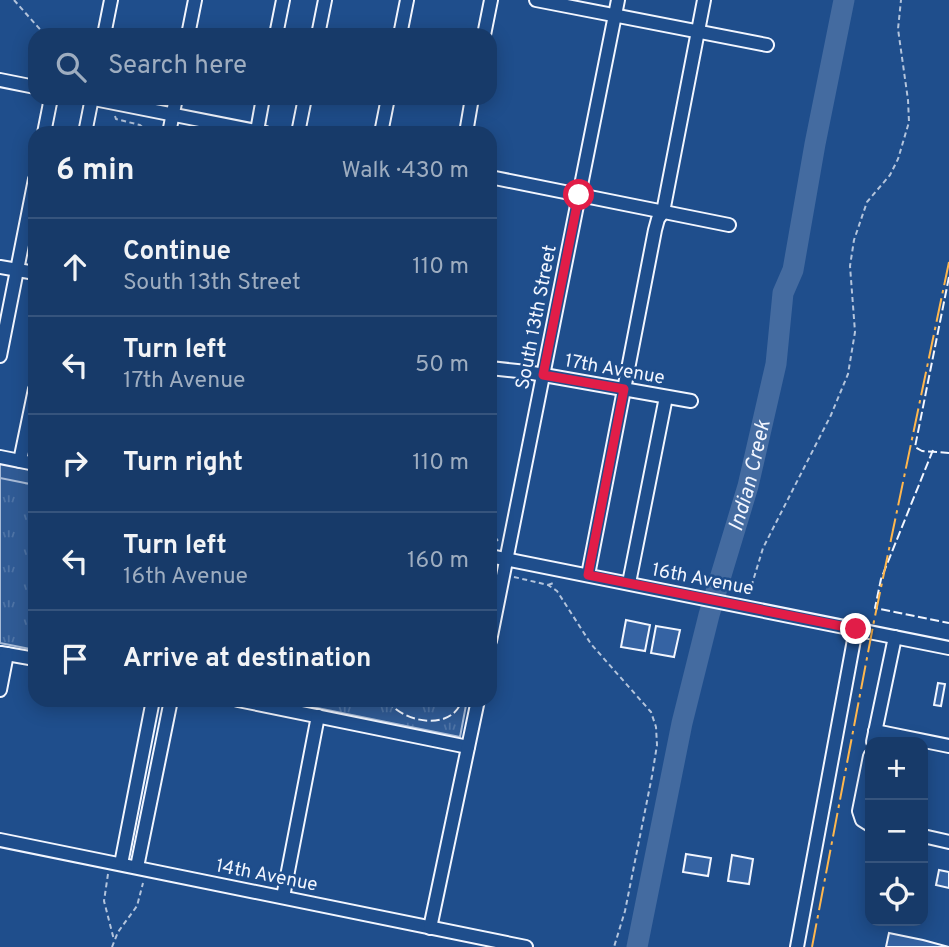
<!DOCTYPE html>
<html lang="en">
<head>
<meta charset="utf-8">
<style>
  body { margin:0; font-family:Overpass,sans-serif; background:#20416f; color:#f1f3f6 }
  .controls { position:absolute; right:21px; bottom:21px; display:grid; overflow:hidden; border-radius:14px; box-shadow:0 4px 18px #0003 }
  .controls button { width:63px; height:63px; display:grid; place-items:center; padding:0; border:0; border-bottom:2px solid #36547d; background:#173a69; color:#f1f3f6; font:35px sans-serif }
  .stop { position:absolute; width:21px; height:21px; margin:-16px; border:5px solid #e11d48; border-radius:50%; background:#fff }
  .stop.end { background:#e11d48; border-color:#fff; box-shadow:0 2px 7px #0008 }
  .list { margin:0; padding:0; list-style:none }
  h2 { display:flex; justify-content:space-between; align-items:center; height:91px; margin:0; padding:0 28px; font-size:30px }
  h2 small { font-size:23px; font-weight:400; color:#9eadc0 }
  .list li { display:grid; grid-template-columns:46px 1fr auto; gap:21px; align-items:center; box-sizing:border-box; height:98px; padding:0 28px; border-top:2px solid #36547d }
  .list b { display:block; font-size:26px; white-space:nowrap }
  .list p { margin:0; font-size:23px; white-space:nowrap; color:#9eadc0 }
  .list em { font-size:23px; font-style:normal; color:#9eadc0 }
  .icon { flex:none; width:38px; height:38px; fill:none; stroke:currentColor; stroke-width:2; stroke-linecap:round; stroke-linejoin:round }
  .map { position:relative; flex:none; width:949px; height:947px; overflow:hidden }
  .search { position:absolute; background:#173a69; box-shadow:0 4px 18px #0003; left:28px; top:28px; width:469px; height:77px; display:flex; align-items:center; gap:18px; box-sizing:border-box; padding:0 24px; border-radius:21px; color:#9eadc0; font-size:26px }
  .panel { position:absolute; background:#173a69; box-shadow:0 4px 18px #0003; left:28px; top:126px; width:469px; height:581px; border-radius:21px }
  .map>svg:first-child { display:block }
  .park { fill:url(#park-tufts); stroke:#a8bbd7; stroke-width:2 }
  .pitch { fill:#305b95; stroke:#a8bbd7; stroke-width:2 }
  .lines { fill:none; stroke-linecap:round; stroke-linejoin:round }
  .river { stroke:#446ba0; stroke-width:21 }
  .building { fill:#3563a3; stroke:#f2f6ff; stroke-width:2 }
  .minor-casing { stroke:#f2f6ff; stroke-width:16 }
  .path { stroke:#b3c4dc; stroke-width:2; stroke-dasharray:5 3.5; stroke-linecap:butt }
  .minor { stroke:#1f4e8c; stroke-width:12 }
  .fence { stroke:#f2f6ff; stroke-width:2; stroke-dasharray:9 3.5; stroke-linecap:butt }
  .power { stroke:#ffb74d; stroke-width:2; stroke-dasharray:24 5 3.5 5; stroke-linecap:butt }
  .route { stroke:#e11d48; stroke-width:9 }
  .labels { text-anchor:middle; stroke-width:5; stroke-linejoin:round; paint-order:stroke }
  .street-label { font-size:19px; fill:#f2f6ff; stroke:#1f4e8c }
  .water-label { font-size:21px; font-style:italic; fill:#f2f6ff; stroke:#1f4e8c }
</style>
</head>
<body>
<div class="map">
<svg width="949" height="947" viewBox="0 0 949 947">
  <defs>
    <pattern id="park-tufts" width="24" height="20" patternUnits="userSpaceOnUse" patternTransform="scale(1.75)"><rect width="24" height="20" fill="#305b95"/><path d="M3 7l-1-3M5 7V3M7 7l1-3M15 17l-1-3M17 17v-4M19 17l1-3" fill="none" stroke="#4e73a5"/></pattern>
  </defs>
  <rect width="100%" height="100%" fill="#1f4e8c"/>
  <g class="park">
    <path d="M0,457L35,464V650L0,643Z"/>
    <path d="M278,700H467L460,737Z"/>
  </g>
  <path class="pitch" d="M0,457L35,464V485L0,478Z"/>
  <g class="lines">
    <path class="river" id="s1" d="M637,947L682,723L709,615L748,486L776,364L783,293L793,270L815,144L844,0"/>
  </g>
  <g class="building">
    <path d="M626,620L650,625L645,651L621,647Z"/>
    <path d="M656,626L680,630L674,657L651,653Z"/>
    <path d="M938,683L945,684L941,706L934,705Z"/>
    <path d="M686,854L711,858L708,876L683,872Z"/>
    <path d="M732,855L753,859L749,884L728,881Z"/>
    <path d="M939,870L949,872V888L936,885Z"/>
    <path d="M889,933L923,940L949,947H886Z"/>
  </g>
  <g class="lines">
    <g class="minor-casing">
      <g id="minor">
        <path d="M536,0L767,45"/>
        <path d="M104,35L111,0"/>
        <path d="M188,35L195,0"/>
        <path d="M276,35L283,0"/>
        <path d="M318,35L325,0"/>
        <path d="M400,35L407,0"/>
        <path d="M484,35L491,0"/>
        <path d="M0,80L35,87"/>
        <path d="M89,98L266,133"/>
        <path d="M257,131L263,98"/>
        <path d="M44,133L51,98"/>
        <path d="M85,133L92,98"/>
        <path d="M169,133L176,98"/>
        <path d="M298,133L305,98"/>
        <path d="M381,133L388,98"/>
        <path d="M466,133L472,98"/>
        <path d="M490,177L729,225"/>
        <path d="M0,267L35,273"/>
        <path d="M0,356L35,179"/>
        <path d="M490,368L527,372L691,401"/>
        <path d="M0,457L35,464"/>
        <path d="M20,461L35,389"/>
        <path d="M490,556L949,648"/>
        <path d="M588,575L655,230L658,219L663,212L704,0"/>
        <path d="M629,583L666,397"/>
        <path d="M490,641L618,0"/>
        <path d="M1,653L35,659"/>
        <path d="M0,690L7,654"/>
        <path d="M238,700L468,747"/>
        <path d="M875,731L949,746"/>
        <path d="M873,742L895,637"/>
        <path d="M870,756L859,811L862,820L870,825"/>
        <path d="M923,836L949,842"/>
        <path d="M0,840L526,947"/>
        <path d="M121,864L153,700"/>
        <path d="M137,867L171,700"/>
        <path d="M283,897L318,716"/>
        <path d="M430,928L478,700"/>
        <path d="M797,947L856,629"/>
      </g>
    </g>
    <g class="path">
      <path d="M14,0L45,35"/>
      <path d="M115,116L116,119L140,125L149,133"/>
      <path d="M490,530L498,541"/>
      <path d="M514,577L548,585L557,591L591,644L651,712L656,727L657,745L652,776L625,911L614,947"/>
      <path d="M548,585L556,582"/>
      <path d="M749,594L763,548L831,415L848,374L855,332L850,266L854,240L867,202L890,175L898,159L909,122L908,100L898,29L901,0"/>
      <path d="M108,874L104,901L114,940"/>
      <path d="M112,947L118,932L137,906L143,883"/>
    </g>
    <use href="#minor" class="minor"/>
    <g class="fence">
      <path d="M949,277L915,447L922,451L949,453"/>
      <path d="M933,450L881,579L875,608L949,623"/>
      <path d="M387,700C403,723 452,732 462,700"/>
    </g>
    <path class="power" d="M812,947L874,621L949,262"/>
  </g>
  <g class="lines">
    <path class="route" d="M579,195L543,375L624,389L588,575L856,629"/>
  </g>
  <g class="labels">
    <g class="street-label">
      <text transform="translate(535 317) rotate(-79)" y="7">South 13th Street</text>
      <text transform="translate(615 368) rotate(10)" y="7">17th Avenue</text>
      <text transform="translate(703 578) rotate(11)" y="7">16th Avenue</text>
      <text transform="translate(267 874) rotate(11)" y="7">14th Avenue</text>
    </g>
    <g class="water-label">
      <text dy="7" stroke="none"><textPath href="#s1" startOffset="485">Indian Creek</textPath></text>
    </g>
  </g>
</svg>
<div class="controls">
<button>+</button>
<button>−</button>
<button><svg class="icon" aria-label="locate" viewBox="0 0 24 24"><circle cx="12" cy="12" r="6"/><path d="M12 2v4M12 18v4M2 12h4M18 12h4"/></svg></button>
</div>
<div class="stop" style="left:579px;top:195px"></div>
<div class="stop end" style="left:856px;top:629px"></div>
<div class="search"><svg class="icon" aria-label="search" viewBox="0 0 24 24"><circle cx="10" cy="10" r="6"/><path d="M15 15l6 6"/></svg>Search here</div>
<section class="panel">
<h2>6 min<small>Walk · 430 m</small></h2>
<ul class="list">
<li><svg class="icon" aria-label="ahead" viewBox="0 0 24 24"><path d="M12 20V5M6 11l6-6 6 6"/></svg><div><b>Continue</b><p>South 13th Street</p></div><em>110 m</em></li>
<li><svg class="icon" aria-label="left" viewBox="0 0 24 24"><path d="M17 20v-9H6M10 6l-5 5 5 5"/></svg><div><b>Turn left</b><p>17th Avenue</p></div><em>50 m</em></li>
<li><svg class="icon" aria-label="right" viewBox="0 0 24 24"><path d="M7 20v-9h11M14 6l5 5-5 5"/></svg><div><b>Turn right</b></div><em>110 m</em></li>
<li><svg class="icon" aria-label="left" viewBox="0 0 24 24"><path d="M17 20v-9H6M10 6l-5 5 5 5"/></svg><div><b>Turn left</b><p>16th Avenue</p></div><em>160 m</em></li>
<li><svg class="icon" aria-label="arrive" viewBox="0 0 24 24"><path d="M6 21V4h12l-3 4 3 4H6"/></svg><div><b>Arrive at destination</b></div></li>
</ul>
</section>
</div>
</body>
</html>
